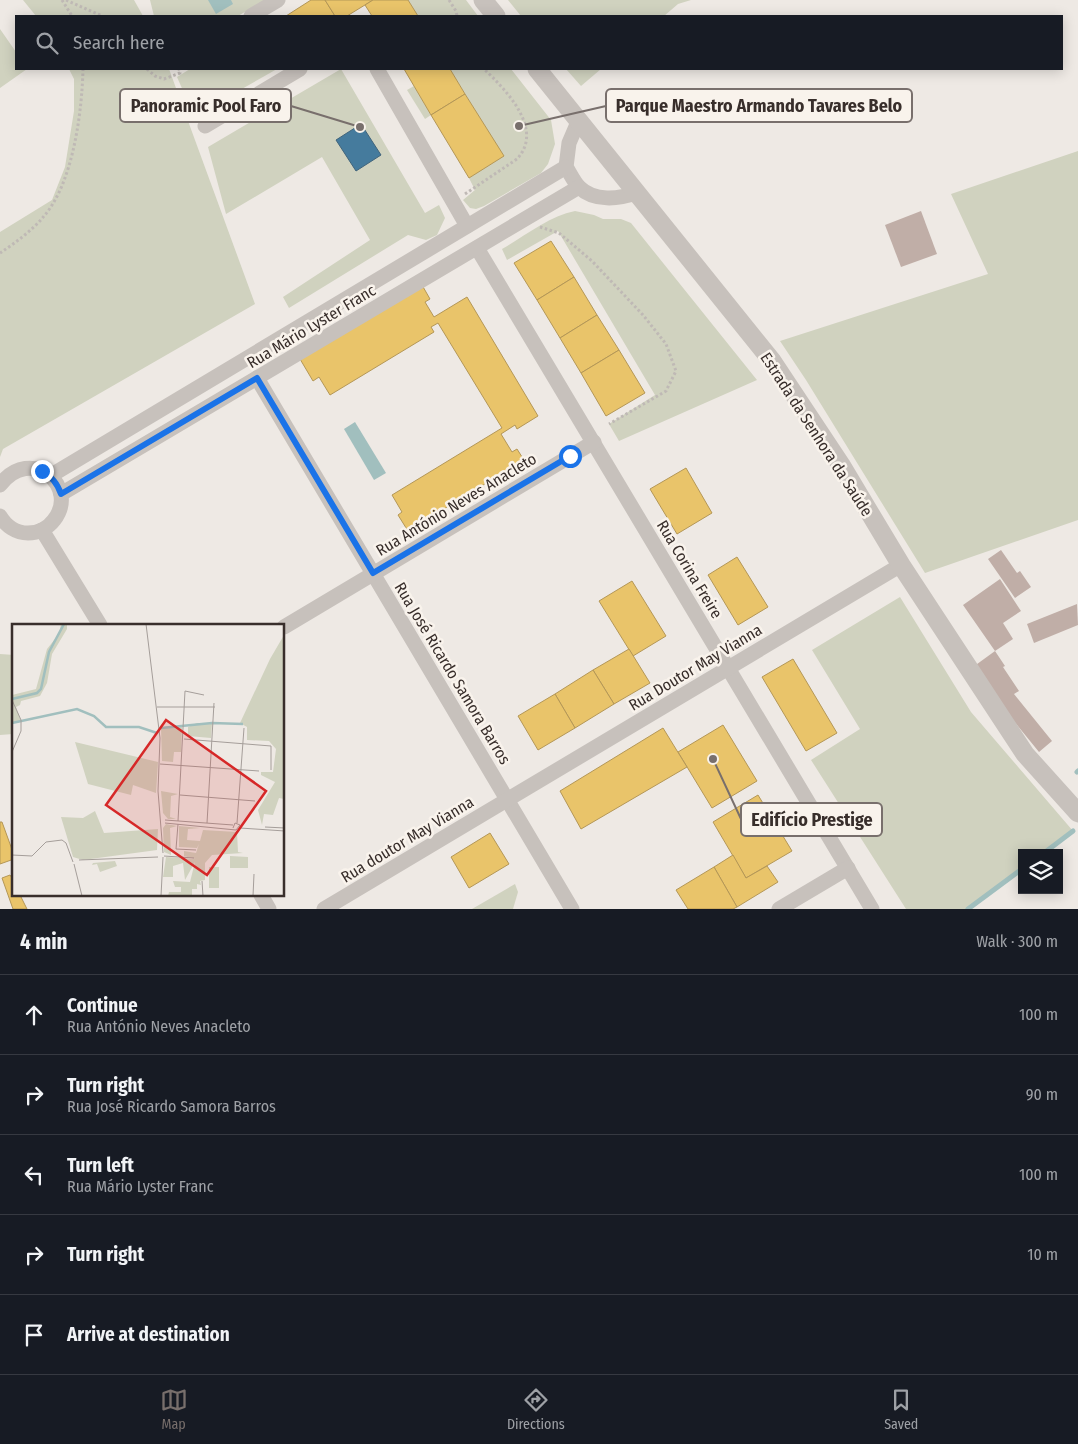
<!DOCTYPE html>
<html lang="en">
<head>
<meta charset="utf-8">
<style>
  body { margin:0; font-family:"Fira Sans Condensed",sans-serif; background:#20242c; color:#f1f3f6 }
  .controls { position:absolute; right:15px; bottom:15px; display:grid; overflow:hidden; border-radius:0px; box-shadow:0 2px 12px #0003 }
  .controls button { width:45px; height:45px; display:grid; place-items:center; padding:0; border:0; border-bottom:1px solid #363941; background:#171b24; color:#f1f3f6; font:25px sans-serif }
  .stop { position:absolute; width:15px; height:15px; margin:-11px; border:4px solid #1a73e8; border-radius:50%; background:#fff }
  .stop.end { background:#1a73e8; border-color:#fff; box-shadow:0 1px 5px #0008 }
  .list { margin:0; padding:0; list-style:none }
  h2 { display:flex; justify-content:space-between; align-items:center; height:65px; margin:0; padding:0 20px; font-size:21px }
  h2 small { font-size:16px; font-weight:400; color:#9ea1a6 }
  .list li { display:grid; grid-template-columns:32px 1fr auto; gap:15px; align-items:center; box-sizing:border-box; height:80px; padding:0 20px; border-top:1px solid #363941 }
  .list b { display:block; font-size:19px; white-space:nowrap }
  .list p { margin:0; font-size:16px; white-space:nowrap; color:#9ea1a6 }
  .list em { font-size:16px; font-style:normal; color:#9ea1a6 }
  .icon { flex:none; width:28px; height:28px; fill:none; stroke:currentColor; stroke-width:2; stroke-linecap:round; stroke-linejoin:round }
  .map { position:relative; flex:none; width:1078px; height:909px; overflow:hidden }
  .search { position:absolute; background:#171b24; box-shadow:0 2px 12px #0003; left:15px; right:15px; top:15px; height:55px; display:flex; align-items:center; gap:12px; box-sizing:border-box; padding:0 18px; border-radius:0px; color:#9ea1a6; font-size:19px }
  .sheet { height:465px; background:#171b24 }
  nav { display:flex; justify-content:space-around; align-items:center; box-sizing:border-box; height:70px; border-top:1px solid #363941; background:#171b24; font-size:14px; color:#9ea1a6 }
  nav a { display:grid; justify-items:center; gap:2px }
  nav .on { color:#786f6c }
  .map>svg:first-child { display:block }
  .green { fill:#d0d2bf }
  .water { fill:#a1bfbe }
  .homes { fill:#e9c46a; stroke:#b49757 }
  .public { fill:#457b9d; stroke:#41647b }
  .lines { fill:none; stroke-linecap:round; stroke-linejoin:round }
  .stream { stroke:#a1bfbe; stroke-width:5 }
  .building { fill:#c0aea7 }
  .path { stroke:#bfb9b5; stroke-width:3; stroke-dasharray:2.5 2.5; stroke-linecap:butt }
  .minor { stroke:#c7c1bc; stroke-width:15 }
  .tertiary { stroke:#c7c1bc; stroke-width:19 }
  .route { stroke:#1a73e8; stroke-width:6 }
  .labels { text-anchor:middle; stroke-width:5; stroke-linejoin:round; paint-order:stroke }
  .street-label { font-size:16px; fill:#382e2b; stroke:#f9f3ec }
  .inset-river { fill:none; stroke:#a1bfbe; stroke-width:2.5 }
  .inset-road { fill:none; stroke:#a59e9a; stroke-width:1 }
  .view { fill:#d62828; fill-opacity:0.15; stroke:#d62828; stroke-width:2.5 }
  .inset-edge { fill:none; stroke:#382e2b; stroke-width:2.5 }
  .leader { fill:none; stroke:#786f6c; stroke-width:2 }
  .callout-dot { fill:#786f6c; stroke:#f9f3ec; stroke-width:2 }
  .callout { fill:#f9f3ec; stroke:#786f6c; stroke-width:2 }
  .callout-label { font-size:18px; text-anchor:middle; font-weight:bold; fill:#382e2b }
</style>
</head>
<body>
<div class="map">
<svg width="1078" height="909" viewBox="0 0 1078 909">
  <rect width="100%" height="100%" fill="#eee9e4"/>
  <g class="green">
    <path d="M23,0H134L143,16H36Z"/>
    <path d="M150,0H265L238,16H154Z"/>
    <path d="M408,0H466L478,16H418Z"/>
    <path d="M508,0H691L678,4L664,16H521Z"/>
    <path d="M0,29L16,52V69H27L0,88Z"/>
    <path d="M69,69H169L255,304L3,449L0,457V232L52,200L65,167L74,111V79Z"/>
    <path d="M190,69H277L194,116L177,77Z"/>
    <path d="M341,69L425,213L439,205L445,218L437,235L426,240L408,235L289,308L283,297L370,240L322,157L226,214L208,147Z"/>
    <path d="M450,69H511L551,120L555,144L548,164L541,173L484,206L476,209L470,208L463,200L475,190L469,178L503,156Z"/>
    <path d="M566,69H601L581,86Z"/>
    <path d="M414,86L431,115L425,119L407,90Z"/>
    <path d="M1078,151V520L925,573L806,380L780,341L988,274L951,194Z"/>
    <path d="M575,211L594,215L603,219H621L631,223L757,380L619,441L609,424L655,395L558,231L507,260L502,249C525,236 549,216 575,211Z"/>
    <path d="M900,597L971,712L1073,831L1044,853H1022V869L968,909H906L811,760L860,729L812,650Z"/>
    <path d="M0,654L14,655L13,734L0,735Z"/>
    <path d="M515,884L518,892L513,909H472Z"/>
  </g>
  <g class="water">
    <path d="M208,0H231L233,4L216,14Z"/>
    <path d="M355,422L386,473L374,480L344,429Z"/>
  </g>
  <g class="homes">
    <path d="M311,0H325L335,16H286Z"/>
    <path d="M325,0H373L347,16H335Z"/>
    <path d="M373,0H408L418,16H372L365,5Z"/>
    <path d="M404,69H450L465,94L431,115Z"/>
    <path d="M465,94L504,156L469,178L431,115Z"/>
    <path d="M551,241L574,277L537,300L514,263Z"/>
    <path d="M574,277L597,315L560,338L537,300Z"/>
    <path d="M422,285L430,299L425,302L434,317L467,297L538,416L517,429L515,425L501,434L512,452L517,449L524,460L408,531L398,515L402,512L392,495L502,428L438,323L431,327L434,332L330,395L319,377L313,381L300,359Z"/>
    <path d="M597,315L619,350L581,373L560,338Z"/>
    <path d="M619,350L645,393L606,416L581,373Z"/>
    <path d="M686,468L712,513L677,534L650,489Z"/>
    <path d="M737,557L768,607L738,625L708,575Z"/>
    <path d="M632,581L666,636L633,656L599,601Z"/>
    <path d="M629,649L650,683L614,704L593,670Z"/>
    <path d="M793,659L837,733L806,751L762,677Z"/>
    <path d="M593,670L614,704L575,728L555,694Z"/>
    <path d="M555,694L575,728L538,750L518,716Z"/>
    <path d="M723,725L757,781L712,808L678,752Z"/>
    <path d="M663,728L687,767L581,829L560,791Z"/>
    <path d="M758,795L792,851L746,878L713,822Z"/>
    <path d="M0,822H2L14,855V859L0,864Z"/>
    <path d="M490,833L509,864L469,888L451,857Z"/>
    <path d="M733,855L746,878L767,866L778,882L737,907L714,867Z"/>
    <path d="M714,867L737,907L733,909H688L676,890Z"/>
    <path d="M10,875L14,881V895H20L27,909H13L2,878Z"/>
  </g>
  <path class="public" d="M361,124L381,155L356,171L336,140Z"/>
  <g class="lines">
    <g class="stream">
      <path d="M1077,772L1078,771"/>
      <path d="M1044,853L1073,831"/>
      <path d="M968,909L1022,869"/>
    </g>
  </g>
  <g class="building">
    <path d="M921,211L937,254L901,267L885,225Z"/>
    <path d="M1001,550L1017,573L1020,571L1031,587L1015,598L988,559Z"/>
    <path d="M1000,579L1021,611L1003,623L1013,639L995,651L963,605Z"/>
    <path d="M1077,604L1078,625L1034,643L1027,624Z"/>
    <path d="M995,651L1005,666L1003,667L1019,691L1014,694L1052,741L1039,752L999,703L973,667Z"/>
  </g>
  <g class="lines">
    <g class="path">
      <path d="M62,0L72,16"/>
      <path d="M66,0L102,16"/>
      <path d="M449,0L456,11L457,16"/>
      <path d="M147,69L155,76L164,79L180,73L179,69"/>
      <path d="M465,194L517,159C545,129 505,89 484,69"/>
      <path d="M540,227L559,233L592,261L643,315L666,344L676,371L666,391L609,424"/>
      <path d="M0,253C15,243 33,230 44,216C73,183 82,112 83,69"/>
    </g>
    <g class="minor">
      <path d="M251,16L278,0"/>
      <path d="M377,69L467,226"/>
      <path d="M578,122L569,143L566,167C570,173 574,182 579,187C594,202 619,199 636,193"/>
      <path d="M205,126L300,69"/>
      <path d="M477,248L872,909"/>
      <path d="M257,378L572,909"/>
      <path d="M50,476L566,167"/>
      <path d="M0,485C31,444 80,487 54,520C48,528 38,533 28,533C16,533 6,526 0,516"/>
      <path d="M61,494L579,187"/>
      <path d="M42,530L100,625"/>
      <path d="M284,627L594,442"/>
      <path d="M261,895L269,909"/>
      <path d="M324,909L901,565"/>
      <path d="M779,909L848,868"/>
    </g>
    <g class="tertiary">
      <path d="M483,0L496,16"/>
      <path d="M537,69L772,361L841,465L901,565L1025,754L1078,813"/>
    </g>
  </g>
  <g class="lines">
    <path class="route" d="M42,471C52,477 57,483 61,494L257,378L373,573L570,456"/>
  </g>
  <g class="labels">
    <g class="street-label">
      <text transform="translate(311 326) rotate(-31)" y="6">Rua Mário Lyster Franc</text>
      <text transform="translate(817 434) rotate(57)" y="6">Estrada da Senhora da Saúde</text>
      <text transform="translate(456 504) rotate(-31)" y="6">Rua António Neves Anacleto</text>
      <text transform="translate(690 569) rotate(59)" y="6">Rua Corina Freire</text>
      <text transform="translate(695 667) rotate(-31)" y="6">Rua Doutor May Vianna</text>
      <text transform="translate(453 673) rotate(59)" y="6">Rua José Ricardo Samora Barros</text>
      <text transform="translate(407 839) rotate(-31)" y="6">Rua doutor May Vianna</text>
    </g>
  </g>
  <g transform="translate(12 624)">
    <rect width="272" height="272" fill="#eee9e4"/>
    <path d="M49,0H55V5L40,30L35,59L28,72L9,77L8,81L4,83L9,97L0,99V71L24,65L35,25L47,10ZM272,11V175L267,174L261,191L252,190L250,201L246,186L263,158L249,151V148H261L264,125L257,117L235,116V103L228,99L258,35ZM185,99H200L199,114L176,112V103ZM170,103L169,128H162L161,138L150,137L149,104ZM63,118L146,138L144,169L121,161L119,171L76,160ZM149,167L166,170L159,172L158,193L164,195H156L151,189ZM83,187L92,209L146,205L145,226L71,236L61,233L49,193L71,194ZM154,200L165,202L158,204L159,231L152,228L151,204ZM167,202L188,204L176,205L175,216L188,217L191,206L225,208L226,228L231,229L200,231L193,239V256L188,257L189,261L185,260V265H180V272H156L157,268H169V263H163L161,257L178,258L183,238L173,256L171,239L161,242V253H151L154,233L183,235L172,232V227L184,229L187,220L185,224L167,223ZM218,232L236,233V244H218ZM103,237L105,242L88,248L85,240L80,241L81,239ZM197,243H207V264H197Z" fill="#d0d2bf"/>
    <path class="inset-river" d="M0,75L25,69L29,65L37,28L52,0M0,99L65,85L82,92L94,103H127L145,109M149,104L200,99L231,100"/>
    <path class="inset-road" d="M134,0L148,114L146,167L151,229M0,76L9,96V107L0,128M145,83H203M172,115L259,122V146M148,140L247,147M168,171L243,177M153,196L221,201M166,197L173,67L192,71M153,199L224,206L228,201L223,199L221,204M195,199L202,79M225,199L232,104M166,200L164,225L184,226M253,203L273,204M228,204L273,207M0,231L20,232L34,218L50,216L54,219L61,238M152,232L182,234M67,236L146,233M62,240L70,272M190,257L191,272M149,272L151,233M241,272L242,250"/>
    <path class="view" d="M154,96L254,167L195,251L94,181Z"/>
    <rect width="272" height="272" class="inset-edge"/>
  </g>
  <path class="leader" d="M519 126L606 106M360 127L291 106M713 759L741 819"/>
  <g class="callout-dot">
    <circle cx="519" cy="126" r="5"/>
    <circle cx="360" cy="127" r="5"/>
    <circle cx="713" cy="759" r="5"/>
  </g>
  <g class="callout">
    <rect x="606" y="89" width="306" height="33" rx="5"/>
    <rect x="120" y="89" width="171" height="33" rx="5"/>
    <rect x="741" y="803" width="141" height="33" rx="5"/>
  </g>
  <g class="callout-label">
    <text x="759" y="112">Parque Maestro Armando Tavares Belo</text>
    <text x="206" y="112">Panoramic Pool Faro</text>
    <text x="812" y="826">Edifício Prestige</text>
  </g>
</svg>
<div class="controls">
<button><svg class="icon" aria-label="layers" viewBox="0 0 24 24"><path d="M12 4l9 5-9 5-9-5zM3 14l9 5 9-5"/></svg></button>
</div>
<div class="stop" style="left:570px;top:456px"></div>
<div class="stop end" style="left:42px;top:471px"></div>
<div class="search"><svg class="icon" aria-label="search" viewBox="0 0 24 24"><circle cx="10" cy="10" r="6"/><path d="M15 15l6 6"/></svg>Search here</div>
</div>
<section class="sheet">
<h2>4 min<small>Walk · 300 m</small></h2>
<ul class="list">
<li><svg class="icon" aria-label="ahead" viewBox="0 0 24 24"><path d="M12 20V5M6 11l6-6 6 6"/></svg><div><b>Continue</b><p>Rua António Neves Anacleto</p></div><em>100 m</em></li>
<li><svg class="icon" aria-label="right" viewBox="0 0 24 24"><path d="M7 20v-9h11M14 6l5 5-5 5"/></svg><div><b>Turn right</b><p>Rua José Ricardo Samora Barros</p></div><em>90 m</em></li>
<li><svg class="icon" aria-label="left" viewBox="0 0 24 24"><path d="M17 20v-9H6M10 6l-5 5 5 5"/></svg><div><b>Turn left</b><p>Rua Mário Lyster Franc</p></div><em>100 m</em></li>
<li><svg class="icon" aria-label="right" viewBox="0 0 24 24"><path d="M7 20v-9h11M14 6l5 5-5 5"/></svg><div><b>Turn right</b></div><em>10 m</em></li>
<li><svg class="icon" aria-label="arrive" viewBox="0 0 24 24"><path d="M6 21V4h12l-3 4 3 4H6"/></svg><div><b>Arrive at destination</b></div></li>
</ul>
</section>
<nav>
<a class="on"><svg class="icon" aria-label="map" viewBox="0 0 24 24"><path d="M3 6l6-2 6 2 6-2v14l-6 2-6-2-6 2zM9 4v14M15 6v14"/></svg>Map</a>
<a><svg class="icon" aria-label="directions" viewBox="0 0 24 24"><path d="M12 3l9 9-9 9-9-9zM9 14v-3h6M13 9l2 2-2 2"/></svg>Directions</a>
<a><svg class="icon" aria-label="saved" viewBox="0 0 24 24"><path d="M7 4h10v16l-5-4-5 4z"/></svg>Saved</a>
</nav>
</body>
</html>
